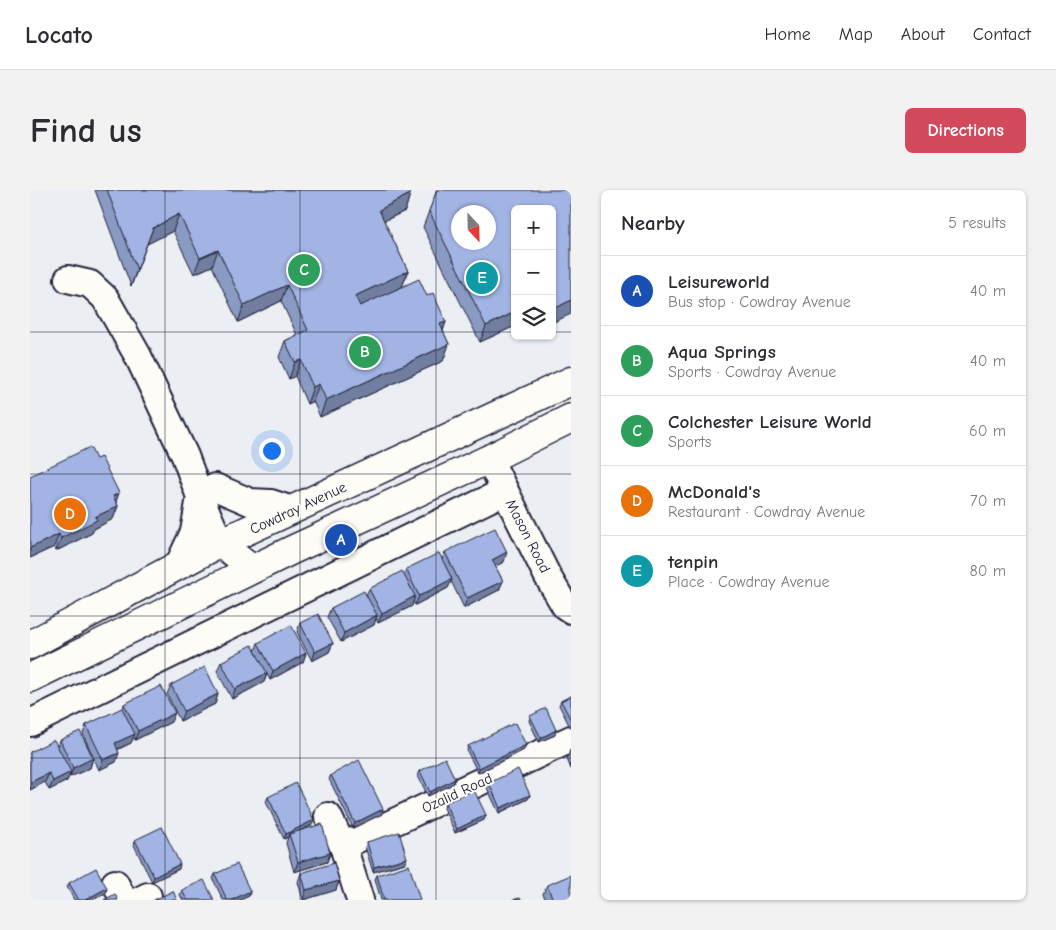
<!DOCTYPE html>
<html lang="en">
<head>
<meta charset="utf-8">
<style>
  body { margin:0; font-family:"Comic Neue",sans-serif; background:#f2f2f3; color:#2b2b33 }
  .controls { position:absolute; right:15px; top:15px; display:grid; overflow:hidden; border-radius:8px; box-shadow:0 1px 4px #0004 }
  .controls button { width:45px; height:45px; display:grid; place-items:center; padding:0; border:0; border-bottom:1px solid #e1e1e2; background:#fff; color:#2b2b33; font:25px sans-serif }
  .compass { position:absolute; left:421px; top:15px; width:45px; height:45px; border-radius:50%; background:#fff; box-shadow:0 1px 4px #0004; rotate:158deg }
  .you { position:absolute; left:241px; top:260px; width:18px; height:18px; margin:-12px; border:4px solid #fff; border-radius:50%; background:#1a73e8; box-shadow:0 0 0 8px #1a73e833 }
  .badge { display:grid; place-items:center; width:32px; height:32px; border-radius:50%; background:#d1495b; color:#fff; font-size:16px; font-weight:700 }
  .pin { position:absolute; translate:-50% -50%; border:2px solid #fff; box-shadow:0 1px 5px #0006 }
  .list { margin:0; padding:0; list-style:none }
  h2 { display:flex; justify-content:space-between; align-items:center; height:65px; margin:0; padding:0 20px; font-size:21px }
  h2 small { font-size:16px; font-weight:400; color:#7c7c81 }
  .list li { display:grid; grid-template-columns:32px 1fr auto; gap:15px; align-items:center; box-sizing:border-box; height:70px; padding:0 20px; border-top:1px solid #e1e1e2 }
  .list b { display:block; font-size:19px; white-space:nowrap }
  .list p { margin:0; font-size:16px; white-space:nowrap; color:#7c7c81 }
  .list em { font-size:16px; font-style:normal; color:#7c7c81 }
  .icon { flex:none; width:28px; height:28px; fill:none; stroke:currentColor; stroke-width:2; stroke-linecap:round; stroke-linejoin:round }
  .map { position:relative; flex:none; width:541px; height:710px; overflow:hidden; border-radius:8px }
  header { display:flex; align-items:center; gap:30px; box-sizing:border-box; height:70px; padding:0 25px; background:#fff; border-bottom:1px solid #e1e1e2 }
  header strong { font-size:24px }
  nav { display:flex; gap:28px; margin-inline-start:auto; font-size:18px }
  .intro { display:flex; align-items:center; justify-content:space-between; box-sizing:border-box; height:120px; padding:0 30px }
  h1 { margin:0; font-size:35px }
  .button { padding:12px 22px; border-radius:8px; background:#d1495b; color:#fff; font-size:18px; font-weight:700 }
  main { display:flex; gap:30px; padding:0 30px }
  aside { flex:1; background:#fff; border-radius:8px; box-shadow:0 1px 4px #0004 }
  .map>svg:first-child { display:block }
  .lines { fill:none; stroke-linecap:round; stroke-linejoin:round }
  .minor-casing { stroke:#22223b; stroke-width:30 }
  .major-casing { stroke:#22223b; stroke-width:31 }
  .minor { stroke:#fdfcf7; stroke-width:26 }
  .major { stroke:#fdfcf7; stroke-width:28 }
  .wall { fill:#8a9bc3; stroke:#22223b }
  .shaded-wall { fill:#717e9f; stroke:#22223b }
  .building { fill:#a1b4e3; stroke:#22223b; fill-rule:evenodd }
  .grid { fill:none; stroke:#22223b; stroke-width:1; stroke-opacity:0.55 }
  .labels { text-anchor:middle; stroke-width:4; stroke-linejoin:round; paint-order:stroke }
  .street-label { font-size:15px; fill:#22223b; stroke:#fdfcf7 }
</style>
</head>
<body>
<header>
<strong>Locato</strong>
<nav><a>Home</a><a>Map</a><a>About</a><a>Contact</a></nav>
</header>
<div class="intro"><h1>Find us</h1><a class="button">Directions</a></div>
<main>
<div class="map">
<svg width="541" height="710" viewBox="0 0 541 710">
  <rect width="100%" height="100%" fill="#ebeef3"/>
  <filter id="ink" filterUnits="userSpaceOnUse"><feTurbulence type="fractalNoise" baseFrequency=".02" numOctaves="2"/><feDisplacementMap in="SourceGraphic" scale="10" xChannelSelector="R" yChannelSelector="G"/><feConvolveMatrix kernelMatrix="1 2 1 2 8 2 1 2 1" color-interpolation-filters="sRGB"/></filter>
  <g filter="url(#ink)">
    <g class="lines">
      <g class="minor-casing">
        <g id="minor">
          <path d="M38,89L60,94L75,108L108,166L155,266L170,307L190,353L223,379"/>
          <path d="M459,269L518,387L535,416L541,420"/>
          <path d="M185,297L220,312L241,313L262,320"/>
          <path d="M149,374L164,342L170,307"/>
          <path d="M0,533L475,301"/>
          <path d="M298,626L313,656"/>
          <path d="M85,693L94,710"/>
          <path d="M110,710L118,706"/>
          <path d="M330,710L313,656L541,549"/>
        </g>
      </g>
      <g class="major-casing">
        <g id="major">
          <path d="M0,455L190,353L541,191"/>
          <path d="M0,488L262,360L459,269L541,228"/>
        </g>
      </g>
      <use href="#minor" class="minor"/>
      <use href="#major" class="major"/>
    </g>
    <g class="wall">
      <path d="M65,0H378L380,4L375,21L354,31L378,81L372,97L397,106L416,132L413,141L419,154L413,171L290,227L283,211L277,214L265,186L259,189L249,167L255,151L267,145L251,111L208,132L182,76L164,84L143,41L117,54L101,96Z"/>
      <path d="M407,0L522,19L485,136L450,152L393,37Z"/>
      <path d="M66,269L89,303L86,311L88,316L83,329L64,339L62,343L26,361L24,357L0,368Z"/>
      <path d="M415,362L474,372L465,376L473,391L469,400L434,418L421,391L418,398L385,415L383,411L382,416L348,433L346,428L344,435L311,452L297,427L301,418L336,405L339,399L374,384L376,379L412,369Z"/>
      <path d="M270,433L303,453L299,462L282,471L267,442Z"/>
      <path d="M228,453L276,463L273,472L240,490L237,484L234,492L202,509L187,481L191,472L225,461Z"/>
      <path d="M141,495L188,504L185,514L150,531L137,504Z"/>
      <path d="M541,506V537H540L529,515L531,511Z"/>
      <path d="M94,514L141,532L105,550L103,548L101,553L87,560L86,572L69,580L53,544L56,535L93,519Z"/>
      <path d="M500,526L525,545L509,552L499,531Z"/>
      <path d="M30,550L63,568L60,578L40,587L39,586L37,591L19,600L15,592L0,600V562L28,557Z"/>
      <path d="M438,556L494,560L448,583L437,561Z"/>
      <path d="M540,560H541V579L537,569Z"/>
      <path d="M390,581L425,589L423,594L398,606L388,586Z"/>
      <path d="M301,585L352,624L323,638L299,589Z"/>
      <path d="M459,593L500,605L498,609L469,623L457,598Z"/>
      <path d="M238,607L282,635L272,640L300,663L297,672L264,682L256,653L258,647L254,649L236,612Z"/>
      <path d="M415,613L456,625L454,630L425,643L414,618Z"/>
      <path d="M105,650L149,679L122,692L104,655Z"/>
      <path d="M337,652L375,673L343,682L335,657Z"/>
      <path d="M271,683L309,691L306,700L273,710L268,692Z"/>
      <path d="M185,684L220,701L219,706L210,710H193L183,689Z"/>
      <path d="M347,685L390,710H351L345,689Z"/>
      <path d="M39,693L76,703L62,710H44L37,697Z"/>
      <path d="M517,695L541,710H516L513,704Z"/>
      <path d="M152,700L184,710H153L150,705Z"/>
    </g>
    <g class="shaded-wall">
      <path d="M380,4L375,21L343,36L349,20Z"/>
      <path d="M149,24L143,41L117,54L101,96L123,38Z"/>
      <path d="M188,60L182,76L164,84L170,68Z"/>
      <path d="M378,81L372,97L319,122L325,106Z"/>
      <path d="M257,95L251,111L208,132L214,115Z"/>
      <path d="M541,110V124L522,133V120Z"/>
      <path d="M485,122V136L450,152L456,136Z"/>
      <path d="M416,132L410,148V134Z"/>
      <path d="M419,154L413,171L290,227L296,210Z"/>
      <path d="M271,170L265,186L259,189L265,172Z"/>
      <path d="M289,194L283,211L277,214L283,197Z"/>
      <path d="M89,303L84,316L83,306Z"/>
      <path d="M88,316L83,329L64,339L62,343L26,361L31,348L65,327Z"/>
      <path d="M29,344L24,357L0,368V358Z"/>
      <path d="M477,362L474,372L459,379L462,370Z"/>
      <path d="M422,389L418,398L385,415L389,406Z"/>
      <path d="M473,391L469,400L434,418L437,408Z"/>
      <path d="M385,406L382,416L348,433L352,424Z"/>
      <path d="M347,425L344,435L311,452L314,443Z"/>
      <path d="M303,453L299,462L282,471L285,462Z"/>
      <path d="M276,463L273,472L240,490L243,481Z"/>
      <path d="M237,483L234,492L202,509L205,499Z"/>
      <path d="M188,504L185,514L150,531L154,521Z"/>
      <path d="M145,523L141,532L105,550L108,541Z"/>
      <path d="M526,540L525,545L509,552L511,548Z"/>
      <path d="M105,544L101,553L81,562L85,553Z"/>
      <path d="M496,555L494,560L448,583L449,578Z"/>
      <path d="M89,563L86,572L69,580L73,570Z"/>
      <path d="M63,568L60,578L40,587L43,578Z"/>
      <path d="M41,582L37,591L19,600L23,591Z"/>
      <path d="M19,583L15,592L0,600L1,592Z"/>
      <path d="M425,589L423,594L398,606L400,602Z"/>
      <path d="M500,605L498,609L469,623L470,618Z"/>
      <path d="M353,619L352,624L323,638L325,633Z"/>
      <path d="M456,625L454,630L425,643L427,639Z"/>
      <path d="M284,630L282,635L260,646L259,644L258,647L254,649L256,644Z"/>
      <path d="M300,663L297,672L264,682L268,672Z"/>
      <path d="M377,668L375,673L343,682L344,677Z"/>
      <path d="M150,674L149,679L122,692L124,687Z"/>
      <path d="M309,691L306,700L273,710L276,700Z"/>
      <path d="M77,698L76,703L62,710H55Z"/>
      <path d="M220,701L219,706L210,710H202Z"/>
    </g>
    <g class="building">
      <path d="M77,0H378L380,4L349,20L378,81L325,106L330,116L389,89L397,106L403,103L416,132L410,134L419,154L296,210L289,194L283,197L271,170L265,172L255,151L278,140L257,95L214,115L188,60L170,68L149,24L123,38L107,80Z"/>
      <path d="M407,0H541V110L522,120V19H485V122L456,136L399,21ZM428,22H458V52H428Z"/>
      <path d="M60,257L66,269L71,267L89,303L83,306L88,316L65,327L67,330L31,348L29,344L0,358V286Z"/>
      <path d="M465,338L477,362L462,370L473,391L437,408L415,362Z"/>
      <path d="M409,363L422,389L389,406L376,379Z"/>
      <path d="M372,381L385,406L352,424L339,399Z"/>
      <path d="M334,401L347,425L314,443L301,418Z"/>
      <path d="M288,424L303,453L285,462L270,433Z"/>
      <path d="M261,435L276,463L243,481L228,453Z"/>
      <path d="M222,455L237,483L205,499L191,472Z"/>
      <path d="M175,477L188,504L154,521L141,495Z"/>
      <path d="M131,496L145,523L108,541L94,514Z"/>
      <path d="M541,506V530L531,511Z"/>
      <path d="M92,518L105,544L85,553L89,563L73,570L56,535Z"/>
      <path d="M516,518L526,540L511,548L500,526Z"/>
      <path d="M485,533L496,555L449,578L438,556Z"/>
      <path d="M50,541L63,568L43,578L30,550Z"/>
      <path d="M24,550L41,582L23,591L19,583L1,592L0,590V562Z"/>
      <path d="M415,568L425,589L400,602L390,581Z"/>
      <path d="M329,570L353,619L325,633L301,585Z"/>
      <path d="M488,579L500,605L470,618L459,593Z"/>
      <path d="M266,593L284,630L256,644L238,607Z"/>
      <path d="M444,600L456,625L427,639L415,613Z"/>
      <path d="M292,634L300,663L268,672L259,644Z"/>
      <path d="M132,637L150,674L124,687L105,650Z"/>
      <path d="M369,642L377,668L344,677L337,652Z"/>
      <path d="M304,673L309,691L276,700L271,683Z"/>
      <path d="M207,674L220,701L202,710H197L185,684Z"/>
      <path d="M379,675L390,710H354L347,685Z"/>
      <path d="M66,678L77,698L55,710H49L39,693Z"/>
      <path d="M541,685V710H523L517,695Z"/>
      <path d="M174,690L184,710H157L152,700Z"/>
      <path d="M143,701L147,710H124Z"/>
      <path d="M85,704L88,710H74Z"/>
      <path d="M490,708L491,710H482Z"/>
    </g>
  </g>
  <path class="grid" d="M135,0V710M270,0V710M406,0V710M0,142H485M522,142H541M0,284H541M0,426H541M0,568H541"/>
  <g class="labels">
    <g class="street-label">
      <text transform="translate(268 318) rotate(-25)" y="5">Cowdray Avenue</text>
      <text transform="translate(498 346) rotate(63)" y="5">Mason Road</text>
      <text transform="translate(427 603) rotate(-25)" y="5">Ozalid Road</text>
    </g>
  </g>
</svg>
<div class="controls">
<button>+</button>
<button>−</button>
<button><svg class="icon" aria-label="layers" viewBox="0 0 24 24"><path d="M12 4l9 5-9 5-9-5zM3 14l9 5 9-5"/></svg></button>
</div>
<svg class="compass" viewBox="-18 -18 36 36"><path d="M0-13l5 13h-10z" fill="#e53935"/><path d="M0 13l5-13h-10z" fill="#7c7c81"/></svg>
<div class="you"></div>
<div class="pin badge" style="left:311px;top:350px;background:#1a4fb4">A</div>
<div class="pin badge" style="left:335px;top:162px;background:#2e9e5b">B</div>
<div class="pin badge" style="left:274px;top:80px;background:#2e9e5b">C</div>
<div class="pin badge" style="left:40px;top:324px;background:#e8710a">D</div>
<div class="pin badge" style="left:452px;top:88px;background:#0f9aa8">E</div>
</div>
<aside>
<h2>Nearby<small>5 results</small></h2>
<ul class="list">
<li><span class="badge" style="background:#1a4fb4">A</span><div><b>Leisureworld</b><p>Bus stop · Cowdray Avenue</p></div><em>40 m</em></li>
<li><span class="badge" style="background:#2e9e5b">B</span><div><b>Aqua Springs</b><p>Sports · Cowdray Avenue</p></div><em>40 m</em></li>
<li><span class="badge" style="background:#2e9e5b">C</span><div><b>Colchester Leisure World</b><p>Sports</p></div><em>60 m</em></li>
<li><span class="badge" style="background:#e8710a">D</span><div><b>McDonald's</b><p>Restaurant · Cowdray Avenue</p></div><em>70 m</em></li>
<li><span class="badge" style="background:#0f9aa8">E</span><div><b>tenpin</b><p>Place · Cowdray Avenue</p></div><em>80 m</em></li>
</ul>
</aside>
</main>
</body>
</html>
